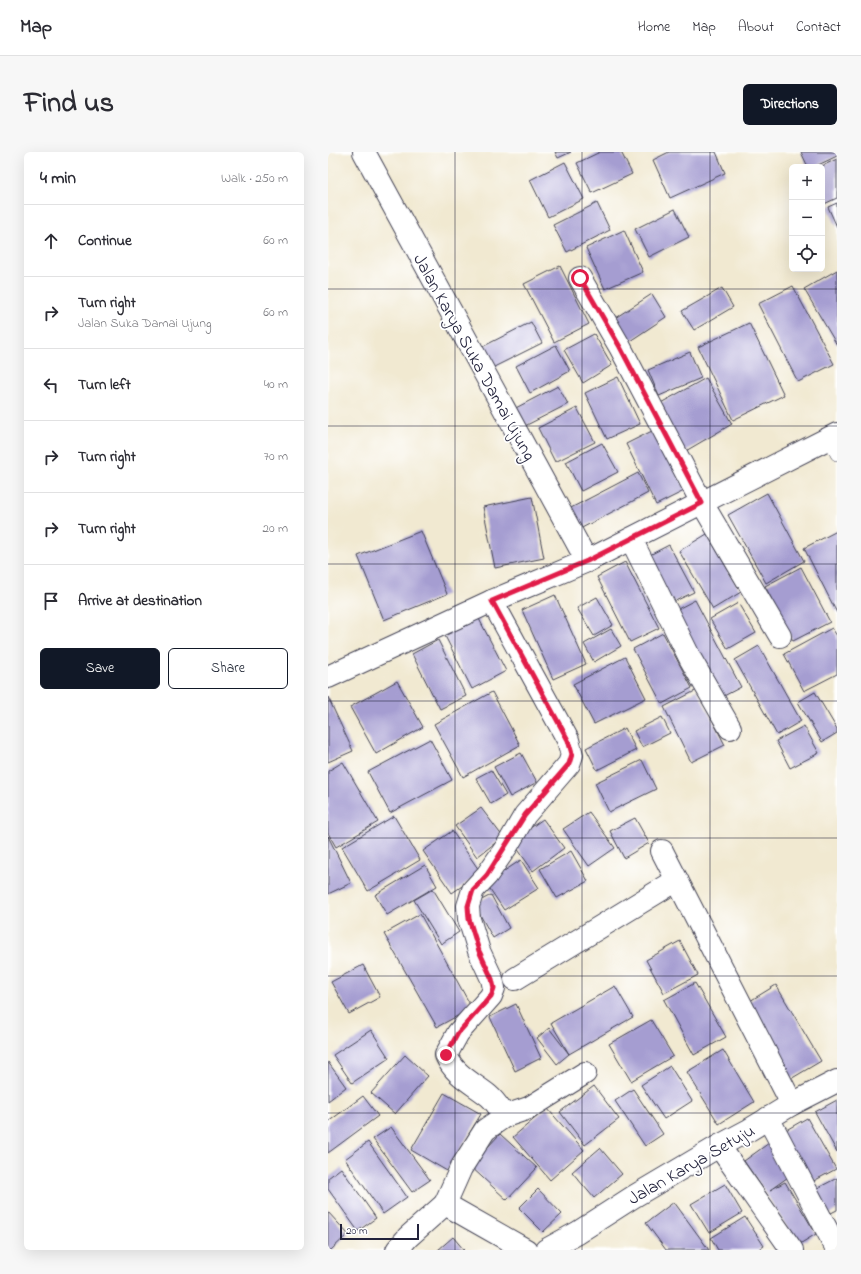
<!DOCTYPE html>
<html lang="en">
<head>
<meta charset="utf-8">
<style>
  body { margin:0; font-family:"Indie Flower",sans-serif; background:#f7f7f7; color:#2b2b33 }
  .controls { position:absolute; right:12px; top:12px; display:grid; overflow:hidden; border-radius:6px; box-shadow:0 4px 16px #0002 }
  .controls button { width:36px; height:36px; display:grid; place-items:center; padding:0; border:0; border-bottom:1px solid #e1e1e2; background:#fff; color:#2b2b33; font:20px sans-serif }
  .scale { position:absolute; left:12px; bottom:10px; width:79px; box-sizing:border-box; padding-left:4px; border:2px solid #22223b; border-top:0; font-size:11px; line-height:14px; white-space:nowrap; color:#22223b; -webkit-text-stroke:3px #fff; paint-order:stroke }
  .stop { position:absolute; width:12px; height:12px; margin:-9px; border:3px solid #e11d48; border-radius:50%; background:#fff }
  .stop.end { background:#e11d48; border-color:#fff; box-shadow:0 1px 4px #0008 }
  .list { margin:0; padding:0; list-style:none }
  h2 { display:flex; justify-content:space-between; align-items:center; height:52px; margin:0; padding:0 16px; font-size:17px }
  h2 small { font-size:13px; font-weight:400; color:#7c7c81 }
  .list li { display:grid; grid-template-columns:26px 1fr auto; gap:12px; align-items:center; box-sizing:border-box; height:72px; padding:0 16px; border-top:1px solid #e1e1e2 }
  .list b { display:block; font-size:15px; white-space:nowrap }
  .list p { margin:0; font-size:13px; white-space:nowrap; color:#7c7c81 }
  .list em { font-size:13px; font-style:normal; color:#7c7c81 }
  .actions { display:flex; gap:8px; padding:12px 16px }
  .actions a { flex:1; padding:9px 0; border:1px solid #111827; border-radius:6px; text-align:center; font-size:14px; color:#111827 }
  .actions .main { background:#111827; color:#fff }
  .icon { flex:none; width:22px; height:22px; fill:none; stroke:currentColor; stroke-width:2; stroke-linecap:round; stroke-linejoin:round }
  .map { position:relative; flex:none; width:509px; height:1098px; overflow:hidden; border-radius:6px }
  header { display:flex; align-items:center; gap:24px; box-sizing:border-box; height:56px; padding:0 20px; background:#fff; border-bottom:1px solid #e1e1e2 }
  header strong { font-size:19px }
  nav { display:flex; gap:22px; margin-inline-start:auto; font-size:14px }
  .intro { display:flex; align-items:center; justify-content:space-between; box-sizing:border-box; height:96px; padding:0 24px }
  h1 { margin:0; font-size:28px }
  .button { padding:10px 18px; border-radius:6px; background:#111827; color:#fff; font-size:14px; font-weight:700 }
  main { display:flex; gap:24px; padding:0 24px }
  aside { flex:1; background:#fff; border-radius:6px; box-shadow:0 4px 16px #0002 }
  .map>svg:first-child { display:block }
  .building { fill:#a59dd1 }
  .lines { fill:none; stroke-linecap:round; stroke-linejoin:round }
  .lane-casing { stroke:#414052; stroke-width:14 }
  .street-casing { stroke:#414052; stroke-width:24 }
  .lane { stroke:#fff; stroke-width:13 }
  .street { stroke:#fff; stroke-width:22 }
  .route { stroke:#e11d48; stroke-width:5 }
  .grid { fill:none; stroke:#22223b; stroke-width:1; stroke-opacity:0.55 }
  .labels { text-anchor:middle; stroke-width:3.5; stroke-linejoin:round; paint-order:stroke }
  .street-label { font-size:18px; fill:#22223b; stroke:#fff }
</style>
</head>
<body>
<header>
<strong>Map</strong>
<nav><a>Home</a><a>Map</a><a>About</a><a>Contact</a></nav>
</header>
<div class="intro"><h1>Find us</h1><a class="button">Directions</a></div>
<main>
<aside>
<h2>4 min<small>Walk · 250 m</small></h2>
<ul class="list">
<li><svg class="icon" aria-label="ahead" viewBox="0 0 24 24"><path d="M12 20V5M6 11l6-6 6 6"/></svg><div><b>Continue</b></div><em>60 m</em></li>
<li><svg class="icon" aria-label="right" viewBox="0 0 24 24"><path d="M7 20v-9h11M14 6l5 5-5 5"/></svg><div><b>Turn right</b><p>Jalan Suka Damai Ujung</p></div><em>60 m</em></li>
<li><svg class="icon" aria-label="left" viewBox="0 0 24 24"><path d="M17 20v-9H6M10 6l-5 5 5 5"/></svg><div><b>Turn left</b></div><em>40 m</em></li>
<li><svg class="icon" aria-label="right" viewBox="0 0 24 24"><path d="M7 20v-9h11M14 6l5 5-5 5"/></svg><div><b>Turn right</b></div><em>70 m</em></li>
<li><svg class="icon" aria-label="right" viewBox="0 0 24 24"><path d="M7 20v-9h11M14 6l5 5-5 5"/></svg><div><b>Turn right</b></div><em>20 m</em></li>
<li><svg class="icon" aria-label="arrive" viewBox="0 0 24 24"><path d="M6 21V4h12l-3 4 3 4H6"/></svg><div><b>Arrive at destination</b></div></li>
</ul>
<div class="actions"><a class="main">Save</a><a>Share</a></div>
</aside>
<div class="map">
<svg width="509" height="1098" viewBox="0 0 509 1098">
  <rect width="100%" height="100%" fill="#fff"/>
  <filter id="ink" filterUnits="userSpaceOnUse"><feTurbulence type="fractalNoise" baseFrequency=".025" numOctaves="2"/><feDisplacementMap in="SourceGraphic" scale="8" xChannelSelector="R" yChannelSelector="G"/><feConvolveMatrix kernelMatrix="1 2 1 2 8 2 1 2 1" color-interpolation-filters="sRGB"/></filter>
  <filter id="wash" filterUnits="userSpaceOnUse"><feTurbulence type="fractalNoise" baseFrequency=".012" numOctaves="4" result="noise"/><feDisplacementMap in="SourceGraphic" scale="16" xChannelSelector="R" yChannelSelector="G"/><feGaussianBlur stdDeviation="0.9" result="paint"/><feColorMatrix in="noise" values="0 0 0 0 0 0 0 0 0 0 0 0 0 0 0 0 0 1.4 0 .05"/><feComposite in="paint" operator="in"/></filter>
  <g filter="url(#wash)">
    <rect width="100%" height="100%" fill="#f1e9d1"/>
    <g id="blocks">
      <g class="building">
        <path d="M227,0H243L230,6Z"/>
        <path d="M272,0H293L304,22L264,41L249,11Z"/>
        <path d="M341,0H388L397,21L342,46L325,8Z"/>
        <path d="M473,0H509V4L486,15H480Z"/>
        <path d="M509,7V46L494,53V14Z"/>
        <path d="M237,10L256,47L220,65L202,28Z"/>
        <path d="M269,51L282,78L239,100L225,73Z"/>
        <path d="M509,51V75L500,55Z"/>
        <path d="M347,57L361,85L321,105L307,77Z"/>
        <path d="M296,78L315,120L277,137L258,96Z"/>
        <path d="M232,114L261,172L226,190L196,132Z"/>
        <path d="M509,118V193L476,137Z"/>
        <path d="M465,134L506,212L470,230L430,152Z"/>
        <path d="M394,136L405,155L366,178L354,159Z"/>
        <path d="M324,142L338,165L299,191L284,168Z"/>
        <path d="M203,170L214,191L164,216L154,195Z"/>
        <path d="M421,171L456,243L405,268L370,195Z"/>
        <path d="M266,182L284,213L255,231L236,198Z"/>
        <path d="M228,193L242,219L202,241L188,214Z"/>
        <path d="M362,200L373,226L331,244L320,218Z"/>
        <path d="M290,225L312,272L279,287L257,241Z"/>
        <path d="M378,226L404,272L356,300L329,253Z"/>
        <path d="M230,234L240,252L191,277L182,259Z"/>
        <path d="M249,256L267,290L227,310L210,276Z"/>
        <path d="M328,277L358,338L328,353L298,292Z"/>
        <path d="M274,291L290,320L253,339L238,310Z"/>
        <path d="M310,321L320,341L250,378L239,358Z"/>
        <path d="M439,341L476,409L438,431L400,363Z"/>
        <path d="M204,345L216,406L167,416L155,355Z"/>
        <path d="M93,379L119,442L56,468L30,404Z"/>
        <path d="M509,379V461L476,396Z"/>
        <path d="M379,382L413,440L385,457L351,399Z"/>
        <path d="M341,393L366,440L339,453L316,406Z"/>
        <path d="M297,410L331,476L302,490L269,425Z"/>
        <path d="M473,415L502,470L465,489L437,434Z"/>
        <path d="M227,443L258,512L225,527L194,458Z"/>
        <path d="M269,445L285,473L266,484L249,456Z"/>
        <path d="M367,448L413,535L392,546L346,459Z"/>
        <path d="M410,451L428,481L400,497L382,467Z"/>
        <path d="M149,463L178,519L144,537L115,480Z"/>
        <path d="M504,476L509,484V522L476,539L456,502Z"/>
        <path d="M283,477L293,494L266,510L256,492Z"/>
        <path d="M335,481L364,536L334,552L305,497Z"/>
        <path d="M110,488L138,544L112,557L84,502Z"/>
        <path d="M431,494L473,569L449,583L407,508Z"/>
        <path d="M297,505L318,546L266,572L245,532Z"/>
        <path d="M69,529L95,575L48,602L22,555Z"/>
        <path d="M369,538L397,593L363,610L336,555Z"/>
        <path d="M164,540L192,593L135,625L106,572Z"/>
        <path d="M487,540L509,577V581L494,590L470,550Z"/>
        <path d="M0,545L25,599L0,610Z"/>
        <path d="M334,565L342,581L314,595L306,579Z"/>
        <path d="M476,574L491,601L462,616L448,589Z"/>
        <path d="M297,576L308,598L269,618L258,596Z"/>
        <path d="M102,587L124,628L62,661L40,620Z"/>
        <path d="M193,601L209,630L182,645L166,615Z"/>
        <path d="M314,608L328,637L281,660L267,631Z"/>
        <path d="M15,610L50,670L8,695L0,681V619Z"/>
        <path d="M163,618L178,643L163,652L148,626Z"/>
        <path d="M153,656L175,685L149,705L127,674Z"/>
        <path d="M261,660L287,696L261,714L235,677Z"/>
        <path d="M66,664L92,708L40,739L14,695Z"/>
        <path d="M307,666L321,691L296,706L282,679Z"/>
        <path d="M215,667L236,696L205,719L184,689Z"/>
        <path d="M124,679L153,721L124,741L95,699Z"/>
        <path d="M0,684L23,731L0,742Z"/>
        <path d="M243,699L260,729L229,746L212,717Z"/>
        <path d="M193,708L211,736L176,758L158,731Z"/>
        <path d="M97,713L109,734L59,763L47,743Z"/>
        <path d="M105,737L131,780L113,792L86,748Z"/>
        <path d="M163,743L181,776L165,786L146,752Z"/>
        <path d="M92,762L144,856L109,875L56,782Z"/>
        <path d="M352,789L370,823L336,841L318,808Z"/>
        <path d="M35,813L52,845L21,862L3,830Z"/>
        <path d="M367,831L398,885L366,903L336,848Z"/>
        <path d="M448,833L493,909L461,928L417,852Z"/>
        <path d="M287,834L305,865L241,902L229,912L209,886L221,876L241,902L223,871Z"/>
        <path d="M188,852L213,906L187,919L162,865Z"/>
        <path d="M323,868L345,904L303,929L281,892Z"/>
        <path d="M43,878L61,906L24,931L5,903Z"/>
        <path d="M395,898L426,950L391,972L359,920Z"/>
        <path d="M77,903L100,924L67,962L43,941Z"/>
        <path d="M0,910L18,935L0,949Z"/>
        <path d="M342,914L364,949L336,967L313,933Z"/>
        <path d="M266,934L291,967L257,993L232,960Z"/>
        <path d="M305,937L335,982L317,994L287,949Z"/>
        <path d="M116,941L153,962L119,1019L83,998Z"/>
        <path d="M35,944L50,964L0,1001V970Z"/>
        <path d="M509,948V1000L487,960Z"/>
        <path d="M219,956L256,998L222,1028L185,985Z"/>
        <path d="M479,966L508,1017L480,1032L453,981Z"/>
        <path d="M63,975L102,1028L84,1040L45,987Z"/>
        <path d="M172,982L209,1016L179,1048L142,1014Z"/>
        <path d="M40,990L79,1045L55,1062L17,1007Z"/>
        <path d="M441,991L463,1023L442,1038L457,1030L488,1082L470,1093L438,1041L416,1009Z"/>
        <path d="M272,996L294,1022L266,1046L244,1020Z"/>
        <path d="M13,1016L48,1066L30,1079L0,1037V1026Z"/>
        <path d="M509,1026V1058L495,1065L482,1040Z"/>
        <path d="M397,1032L414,1061L381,1081L363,1052Z"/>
        <path d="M210,1037L234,1062L215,1080L191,1056Z"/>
        <path d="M346,1050L381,1098H338L318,1071Z"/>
        <path d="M0,1060L20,1082L3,1098H0Z"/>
        <path d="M417,1065L436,1094L430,1098H390L383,1086Z"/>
        <path d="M125,1085L136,1098H110Z"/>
      </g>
    </g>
  </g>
  <g filter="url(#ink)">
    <use href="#blocks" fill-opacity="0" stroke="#414052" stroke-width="1"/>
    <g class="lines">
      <g class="lane-casing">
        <path id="lane" d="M501,286L509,302"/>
      </g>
      <g class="street-casing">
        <g id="street">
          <path d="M36,0L259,409"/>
          <path d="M252,126L292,195L374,351L452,484"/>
          <path d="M303,387L363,508L402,576"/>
          <path d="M164,449L240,588L244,603L241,612L197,663L179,694L159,723L145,738L140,754L141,767L151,799L164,827L166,836L163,844L130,881L118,903C126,923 145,931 161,944C167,949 172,957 177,964"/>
          <path d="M0,525L164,449L259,409L509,282"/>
          <path d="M334,699L464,952"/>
          <path d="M187,827L349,728"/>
          <path d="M440,966L509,1097"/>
          <path d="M391,994L464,1098"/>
          <path d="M117,1052L133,1016L157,978L177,964L201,956L257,921"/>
          <path d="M69,1098L80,1085L117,1052L198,1098"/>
          <path d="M218,1098L249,1081L305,1045L391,994L421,978L464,952L509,929"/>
        </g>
      </g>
      <use href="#lane" class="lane"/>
      <use href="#street" class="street"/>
    </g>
  </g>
  <g class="lines" filter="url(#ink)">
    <path class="route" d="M118,903L130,881L163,844L166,836L164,827L151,799L141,767L140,754L145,738L159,723L197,663L241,612L244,602L240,588L164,449L259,409L374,351L292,195L252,126"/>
  </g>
  <path class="grid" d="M127,0V1098M254,0V1098M382,0V1098M0,137H509M0,274H509M0,412H509M0,549H509M0,686H509M0,824H509M0,961H509"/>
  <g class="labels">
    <g class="street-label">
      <text transform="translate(147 205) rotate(61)" y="6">Jalan Karya Suka Damai Ujung</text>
      <text transform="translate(363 1012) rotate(-30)" y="6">Jalan Karya Setuju</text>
    </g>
  </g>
</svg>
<div class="controls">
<button>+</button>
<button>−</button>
<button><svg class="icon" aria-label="locate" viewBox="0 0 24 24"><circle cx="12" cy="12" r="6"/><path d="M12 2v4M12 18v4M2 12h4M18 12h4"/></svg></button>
</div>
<div class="scale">20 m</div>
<div class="stop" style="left:252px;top:126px"></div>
<div class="stop end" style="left:118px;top:903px"></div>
</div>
</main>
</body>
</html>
